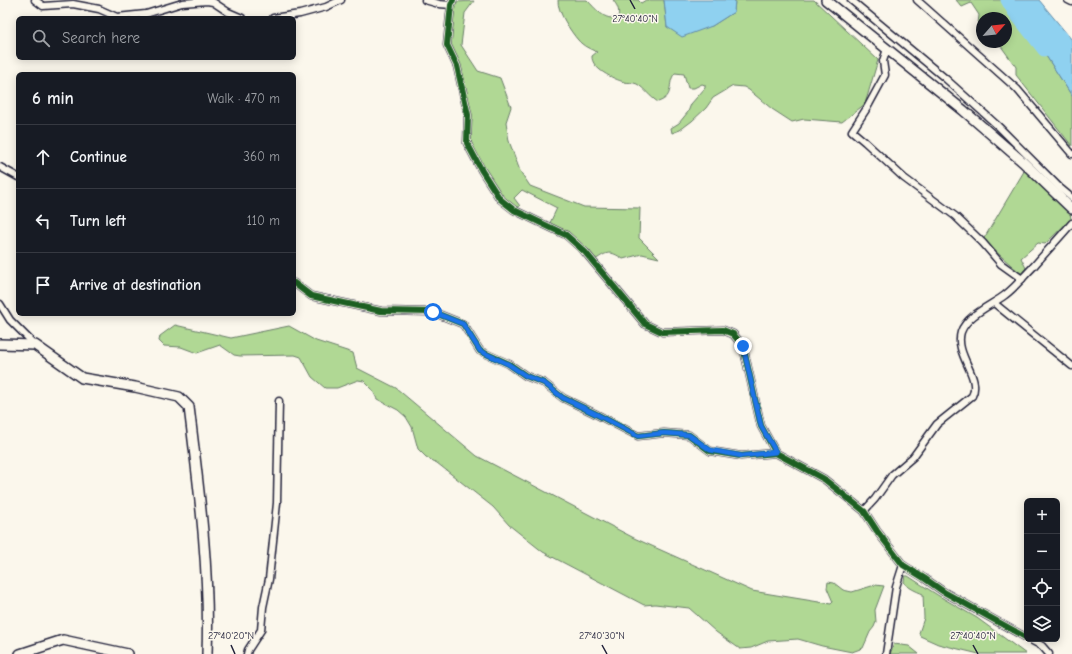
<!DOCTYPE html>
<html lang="en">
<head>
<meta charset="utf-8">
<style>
  body { margin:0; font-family:"Comic Neue",sans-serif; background:#242831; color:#f1f3f6 }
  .controls { position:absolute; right:12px; bottom:12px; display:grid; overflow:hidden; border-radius:6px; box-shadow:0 2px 10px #0003 }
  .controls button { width:36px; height:36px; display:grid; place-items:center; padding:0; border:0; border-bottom:1px solid #363941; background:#171b24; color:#f1f3f6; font:20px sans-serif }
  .compass { position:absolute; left:976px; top:12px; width:36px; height:36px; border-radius:50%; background:#171b24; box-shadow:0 2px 10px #0003; rotate:62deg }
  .stop { position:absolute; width:12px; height:12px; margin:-9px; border:3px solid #1a73e8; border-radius:50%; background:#fff }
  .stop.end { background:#1a73e8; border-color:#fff; box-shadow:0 1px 4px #0008 }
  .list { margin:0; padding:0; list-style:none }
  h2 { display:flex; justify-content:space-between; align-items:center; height:52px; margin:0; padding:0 16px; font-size:17px }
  h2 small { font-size:13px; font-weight:400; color:#9ea1a6 }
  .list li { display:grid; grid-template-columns:26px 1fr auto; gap:12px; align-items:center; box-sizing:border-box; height:64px; padding:0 16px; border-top:1px solid #363941 }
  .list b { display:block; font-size:15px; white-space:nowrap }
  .list em { font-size:13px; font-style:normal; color:#9ea1a6 }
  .icon { flex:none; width:22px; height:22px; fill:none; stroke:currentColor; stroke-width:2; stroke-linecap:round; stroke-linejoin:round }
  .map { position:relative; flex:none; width:1072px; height:654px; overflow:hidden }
  .search { position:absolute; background:#171b24; box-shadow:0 2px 10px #0003; left:16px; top:16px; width:280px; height:44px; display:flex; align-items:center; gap:10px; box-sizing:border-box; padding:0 14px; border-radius:6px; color:#9ea1a6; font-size:15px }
  .panel { position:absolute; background:#171b24; box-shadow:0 2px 10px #0003; left:16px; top:72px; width:280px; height:244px; border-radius:6px }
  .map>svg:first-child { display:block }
  .green { fill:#b0d894; stroke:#697d68 }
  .water { fill:#8fd1f0; stroke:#638ba8 }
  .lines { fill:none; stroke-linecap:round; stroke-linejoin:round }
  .river { stroke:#8fd1f0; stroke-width:13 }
  .street-casing { stroke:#22223b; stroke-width:9 }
  .secondary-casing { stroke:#22223b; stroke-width:12 }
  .street { stroke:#fbf7ec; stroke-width:6 }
  .secondary { stroke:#fbf7ec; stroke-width:9 }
  .cycleway-casing { stroke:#fbf7ec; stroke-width:8 }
  .cycleway { stroke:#1b5e20; stroke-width:6 }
  .route { stroke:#1a73e8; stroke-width:5 }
  .ticks { fill:none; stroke:#22223b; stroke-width:1.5 }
  .ticks-label { font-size:10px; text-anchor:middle; fill:#22223b; stroke:#fbf7ec; stroke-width:3; stroke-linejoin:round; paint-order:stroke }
</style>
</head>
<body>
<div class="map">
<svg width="1072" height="654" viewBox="0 0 1072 654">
  <rect width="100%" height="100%" fill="#fbf7ec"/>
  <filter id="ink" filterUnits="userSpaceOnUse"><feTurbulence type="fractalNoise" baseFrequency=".025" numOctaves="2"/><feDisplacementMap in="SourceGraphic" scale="8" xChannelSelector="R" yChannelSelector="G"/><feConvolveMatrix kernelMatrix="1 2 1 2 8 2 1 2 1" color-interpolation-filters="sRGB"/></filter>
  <g filter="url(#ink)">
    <g class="green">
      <path d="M558,0H587C595,8 605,22 618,17C620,10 617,5 613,0H638L641,3L646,0H664L667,27L712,26L734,12L735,0H814L878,60L865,104L842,122L804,119L792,122L772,109L749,90L744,87L733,86L713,98L706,108L692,121L680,130L672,133L671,128L679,123L688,112L691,104L705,88V85L702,84L694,88H688L684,74L675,73C666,84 676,96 658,102C650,97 644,88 637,84C633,82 628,83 624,82C614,79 591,69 592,56L597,52C590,49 583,46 578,40C571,32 557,11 558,0Z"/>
      <path d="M956,0H1010L1072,96V146L1016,75V67L998,42H1006V18H982V28L978,24L979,15L971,3L962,7Z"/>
      <path d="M474,1L465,13L461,45L478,71L500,78L511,107L506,122L509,141L520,171L530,186L584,207L640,208L639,238L659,258L642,254L623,259C610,250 607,252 595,260L549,225L557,208L522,190L514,198L520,206L515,209L502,197L485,173L473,149L470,136V108L450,46L452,9L455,2Z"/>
      <path d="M1026,168L1070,211L1071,219L1045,244L1038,243L1021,258L1026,268L1021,274L983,240Z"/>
      <path d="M175,325L231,338L289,326L316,341L353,353L357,368L396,388L477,456L634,538L752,591L831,604L833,602L827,588L828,582L834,583L843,590L852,592L875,585L884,586L875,610L876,622L874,627L870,632L863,648L852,652L822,646L798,639L768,641L751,648L740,649L716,632L689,608L655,604L644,605L543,552L509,525L493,507L437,463L426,457L418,449L412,427L406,417L398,410L377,399L372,389L364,381L358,380L337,388H325L312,377L301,357L295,355L240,356L234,355L220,345L197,353L181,347L164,346L159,341L160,336Z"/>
      <path d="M905,576H908L939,596L977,618L1026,654H979L938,644L920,636L919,633L924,618L923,594C916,591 908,588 904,582Z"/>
      <path d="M894,644L909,646L919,654H890Z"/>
    </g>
    <g class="water">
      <path d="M664,0H735L734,12L712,26L682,37L667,27Z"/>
      <path d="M1010,0H1039L1072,40V96Z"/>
    </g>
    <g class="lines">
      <path class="river" d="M1007,0L1014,12L1044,50"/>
      <g class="street-casing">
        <g id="street">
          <path d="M35,0L43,6L73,4L99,9L117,17L146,14L182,3L207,1L213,2L228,12L242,18"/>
          <path d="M425,0L439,4L451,5"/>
          <path d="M453,0L451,5L447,45L457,66L468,115L467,143L482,171L500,199L514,210L566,235L585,252L645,324L662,332L723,330L733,334L743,346L761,426L776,453"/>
          <path d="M851,0L946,79L998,126L1060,188L1072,198"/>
          <path d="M917,0L1017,89L1072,154"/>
          <path d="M1068,0L1072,2"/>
          <path d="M273,18L300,14L326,7L341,0"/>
          <path d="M887,49L883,61L885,75L867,108L852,131L865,142L904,178L955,216L983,243L1001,264L1022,279"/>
          <path d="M0,167L18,177"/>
          <path d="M294,283L311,296L381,311L433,312L463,324L480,351L509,364L526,376L544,383L563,398L594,413L638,436L664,433L689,435L710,451L741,456L776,453L824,479L864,511L877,531L903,565L924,578L944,592L1027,638"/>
          <path d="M994,303L1072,366"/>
          <path d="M0,304L10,320L35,345"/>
          <path d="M864,511L875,499L892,475L913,457L937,424L972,396C982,377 954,355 961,332C967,315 992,305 1005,295C1016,287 1024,276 1033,267C1046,252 1059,238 1072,223"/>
          <path d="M1029,639L1042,646L1049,654"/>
          <path d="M247,654L248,650L261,630L263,607L269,579L277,503L279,401"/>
          <path d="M886,654L896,587L903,565"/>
        </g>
      </g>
      <g class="secondary-casing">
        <g id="secondary">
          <path d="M826,0L963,110L1023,162L1072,209"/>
          <path d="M0,344L35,345L82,378L135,387L179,397L189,407C199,489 210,571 207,654"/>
          <path d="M20,654L63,640L128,654"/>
        </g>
      </g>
      <use href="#street" class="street"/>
      <use href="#secondary" class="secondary"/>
      <g class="cycleway-casing">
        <g id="cycleway">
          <path d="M453,0L451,5L447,45L457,66L468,115L467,143L482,171L500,199L514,210L566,235L585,252L645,324L662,332L723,330L733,334L743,346L761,426L776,453"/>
          <path d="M294,283L311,296L381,311L433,312L463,324L480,351L509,364L526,376L544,383L563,398L594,413L638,436L664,433L689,435L710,451L741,456L776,453L824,479L864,511L877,531L903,565L924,578L944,592L1027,638"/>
        </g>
      </g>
      <use href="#cycleway" class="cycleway"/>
    </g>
  </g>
  <g class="lines" filter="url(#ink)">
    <path class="route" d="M433,312L463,324L480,351L508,364L526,376L544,383L563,398L594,413L638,436L664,433L689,435L710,450L742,456L776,452L761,426L743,346"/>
  </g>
  <path class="ticks" d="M630,0L635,9M231,645L235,654M602,645L607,654M973,645L978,654"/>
  <g class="ticks-label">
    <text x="635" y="22">27°40'40"N</text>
    <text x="231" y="639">27°40'20"N</text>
    <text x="602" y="639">27°40'30"N</text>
    <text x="973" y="639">27°40'40"N</text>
  </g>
</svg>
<div class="controls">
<button>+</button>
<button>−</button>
<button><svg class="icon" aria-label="locate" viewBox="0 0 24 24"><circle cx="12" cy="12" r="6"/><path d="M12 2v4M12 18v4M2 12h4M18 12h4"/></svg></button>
<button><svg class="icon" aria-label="layers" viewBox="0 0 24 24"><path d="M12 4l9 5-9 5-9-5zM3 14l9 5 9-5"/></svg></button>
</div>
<svg class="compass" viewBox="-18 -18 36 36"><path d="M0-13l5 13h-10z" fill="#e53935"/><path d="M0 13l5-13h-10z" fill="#9ea1a6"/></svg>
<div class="stop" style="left:433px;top:312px"></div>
<div class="stop end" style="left:743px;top:346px"></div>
<div class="search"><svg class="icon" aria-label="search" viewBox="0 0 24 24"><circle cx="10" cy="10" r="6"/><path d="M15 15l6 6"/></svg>Search here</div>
<section class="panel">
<h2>6 min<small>Walk · 470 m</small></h2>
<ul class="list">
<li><svg class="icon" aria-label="ahead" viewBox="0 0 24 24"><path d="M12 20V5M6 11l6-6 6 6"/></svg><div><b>Continue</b></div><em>360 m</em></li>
<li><svg class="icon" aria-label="left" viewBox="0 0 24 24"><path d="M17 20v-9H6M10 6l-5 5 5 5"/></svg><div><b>Turn left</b></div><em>110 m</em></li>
<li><svg class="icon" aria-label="arrive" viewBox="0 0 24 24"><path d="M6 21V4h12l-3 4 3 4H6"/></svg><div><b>Arrive at destination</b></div></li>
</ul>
</section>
</div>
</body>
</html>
